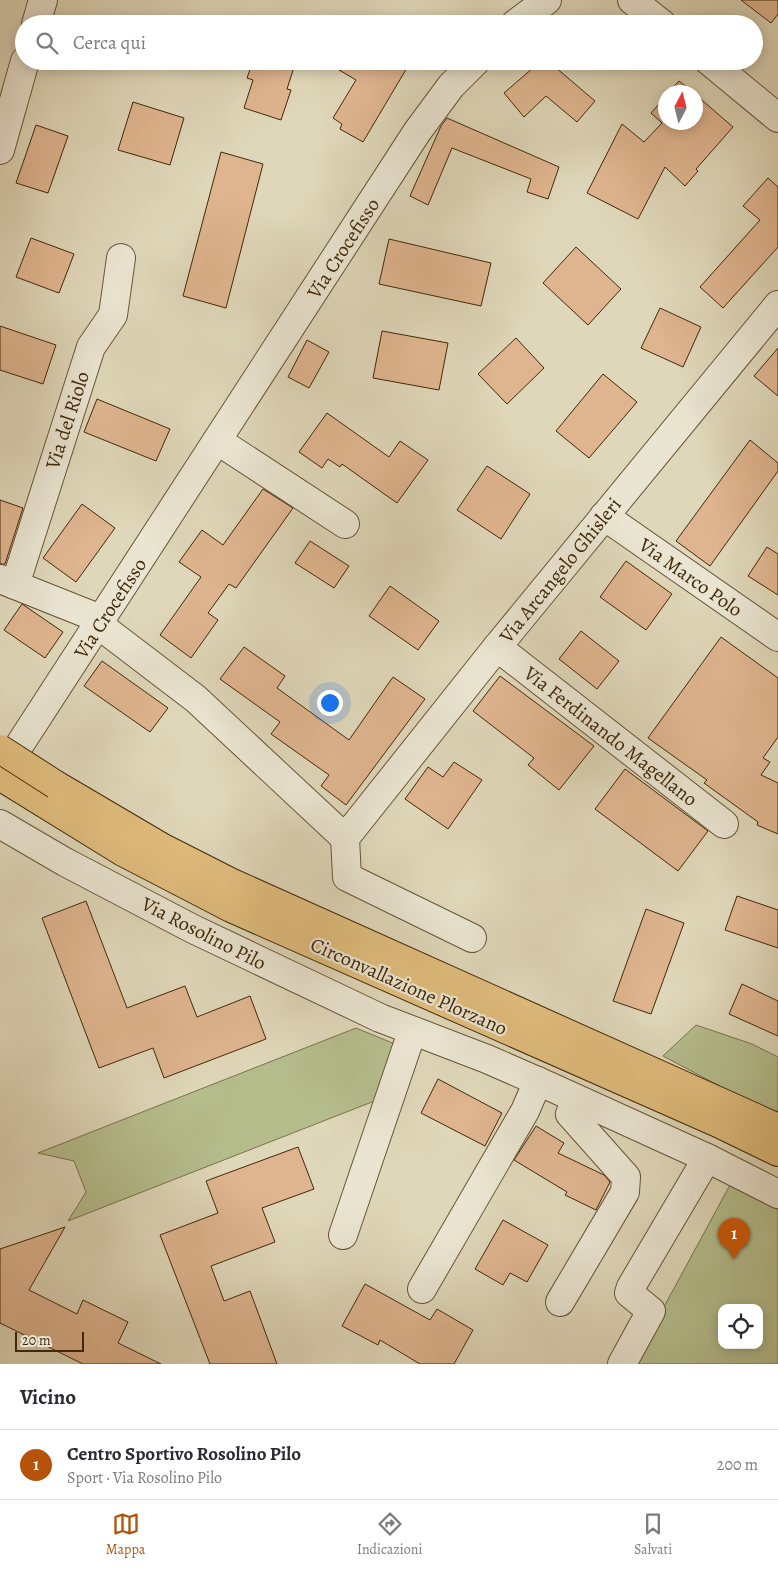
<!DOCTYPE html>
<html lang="it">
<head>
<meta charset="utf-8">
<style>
  body { margin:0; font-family:Alegreya,serif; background:#f7f7f7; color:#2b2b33 }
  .controls { position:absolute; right:15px; bottom:15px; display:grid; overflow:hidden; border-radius:10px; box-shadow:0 2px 12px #0003 }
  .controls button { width:45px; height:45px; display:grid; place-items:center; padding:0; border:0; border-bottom:1px solid #e1e1e2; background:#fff; color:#2b2b33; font:25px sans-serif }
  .compass { position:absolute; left:658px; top:85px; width:45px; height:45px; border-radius:50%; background:#fff; box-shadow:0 2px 12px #0003; rotate:7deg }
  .scale { position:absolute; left:15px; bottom:12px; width:69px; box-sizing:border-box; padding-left:5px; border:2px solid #412808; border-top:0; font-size:14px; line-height:18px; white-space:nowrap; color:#412808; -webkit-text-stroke:4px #eae5d2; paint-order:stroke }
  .you { position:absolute; left:329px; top:702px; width:18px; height:18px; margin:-12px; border:4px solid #fff; border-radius:50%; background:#1a73e8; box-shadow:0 0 0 8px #1a73e833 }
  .badge { display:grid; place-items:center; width:32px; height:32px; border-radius:50%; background:#b45309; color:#fff; font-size:16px; font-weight:700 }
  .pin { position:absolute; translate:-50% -41px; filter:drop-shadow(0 1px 2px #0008) }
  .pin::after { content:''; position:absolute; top:26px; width:18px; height:15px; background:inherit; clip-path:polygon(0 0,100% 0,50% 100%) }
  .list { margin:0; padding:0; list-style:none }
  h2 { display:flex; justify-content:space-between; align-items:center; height:65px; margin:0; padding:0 20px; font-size:21px }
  h2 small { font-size:16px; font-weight:400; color:#7c7c81 }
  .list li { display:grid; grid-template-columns:32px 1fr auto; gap:15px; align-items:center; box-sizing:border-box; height:70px; padding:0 20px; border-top:1px solid #e1e1e2 }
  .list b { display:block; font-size:19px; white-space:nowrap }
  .list p { margin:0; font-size:16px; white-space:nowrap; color:#7c7c81 }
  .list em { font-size:16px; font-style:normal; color:#7c7c81 }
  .icon { flex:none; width:28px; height:28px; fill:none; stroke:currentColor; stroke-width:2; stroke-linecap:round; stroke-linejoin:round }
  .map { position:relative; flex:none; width:778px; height:1364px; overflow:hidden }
  .search { position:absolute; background:#fff; box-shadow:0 2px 12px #0003; left:15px; right:15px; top:15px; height:55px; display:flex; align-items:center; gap:12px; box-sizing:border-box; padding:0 18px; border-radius:28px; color:#7c7c81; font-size:19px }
  .sheet { height:135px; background:#fff }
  nav { display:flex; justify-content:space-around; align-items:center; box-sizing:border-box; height:70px; border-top:1px solid #e1e1e2; background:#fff; font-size:14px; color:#7c7c81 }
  nav a { display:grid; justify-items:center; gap:2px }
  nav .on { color:#b45309 }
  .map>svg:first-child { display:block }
  .green { fill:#b5bd8d; stroke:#7b724a; fill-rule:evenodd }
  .building { fill:#dfb58f; stroke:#412808 }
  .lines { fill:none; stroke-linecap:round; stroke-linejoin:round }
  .minor-casing { stroke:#685434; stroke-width:30 }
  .highway-casing { stroke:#412808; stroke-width:30 }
  .minor { stroke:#eae5d2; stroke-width:28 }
  .highway { stroke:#e0bc7c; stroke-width:28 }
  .highway-bridge-casing { stroke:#412808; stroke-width:30; stroke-linecap:butt }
  .highway-bridge { stroke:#e0bc7c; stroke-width:28 }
  .labels { text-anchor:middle; stroke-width:4.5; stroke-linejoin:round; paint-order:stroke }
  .street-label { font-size:20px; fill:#412808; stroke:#eae5d2 }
</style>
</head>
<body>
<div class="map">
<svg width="778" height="1364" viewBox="0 0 778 1364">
  <rect width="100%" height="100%" fill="#dfd7b9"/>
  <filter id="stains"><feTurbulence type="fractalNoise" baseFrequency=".004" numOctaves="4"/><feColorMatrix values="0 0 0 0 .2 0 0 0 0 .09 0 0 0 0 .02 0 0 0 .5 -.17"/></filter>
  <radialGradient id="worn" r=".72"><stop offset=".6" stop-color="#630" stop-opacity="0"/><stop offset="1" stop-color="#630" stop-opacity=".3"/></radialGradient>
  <g class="green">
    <path d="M696,1025L752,1044L778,1057V1117L663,1056Z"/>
    <path d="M356,1028L395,1044L377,1100L68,1221L86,1192L74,1161L38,1153Z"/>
    <path d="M730,1185L778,1210V1364H633ZM722,1308H759V1345H722Z"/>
  </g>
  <g class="building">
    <path d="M741,0H778V14L771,23Z"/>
    <path d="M253,61H296L287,89L291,90L281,120L244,108L253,80L247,78Z"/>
    <path d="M324,61H411L363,142L340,129L342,124L333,118L356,80Z"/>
    <path d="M541,61H548L595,101L577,122L546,96L524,117L504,93Z"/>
    <path d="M679,81L693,92H669Z"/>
    <path d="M696,95L733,127L696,169L698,171L685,186L665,167L638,219L587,193L622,124L644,142L662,123L651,113L666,96V122H696Z"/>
    <path d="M133,102L184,118L170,165L118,150Z"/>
    <path d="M447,118L559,167L548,199L527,192L531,179L452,148L428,205L410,196L441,126Z"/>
    <path d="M36,125L68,136L48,193L16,183Z"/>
    <path d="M221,152L263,164L226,308L183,296Z"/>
    <path d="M768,178L778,187V247L723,308L700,287L760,220L743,206Z"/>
    <path d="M31,238L74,254L59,293L16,277Z"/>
    <path d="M389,239L491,263L481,306L379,284Z"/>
    <path d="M576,247L621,289L588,325L543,283Z"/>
    <path d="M660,308L701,327L683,367L641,348Z"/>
    <path d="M0,326L56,345L43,384L0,370Z"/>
    <path d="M382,331L448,343L439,390L373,378Z"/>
    <path d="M516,338L544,368L507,404L478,374Z"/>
    <path d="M307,340L329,352L309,388L288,377Z"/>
    <path d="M778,348V396L754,376Z"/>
    <path d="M603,374L637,402L589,458L556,431Z"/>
    <path d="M97,399L170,429L156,461L84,432Z"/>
    <path d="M327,413L389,457L400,441L428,460L397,503L342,464L340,467L328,459L322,468L299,452Z"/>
    <path d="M750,440L778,463V471L710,566L676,541Z"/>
    <path d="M487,466L530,494L501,539L457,510Z"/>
    <path d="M263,489L293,508L236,588L229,584L208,613L218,620L191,658L160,635L201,577L179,562L202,530L223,545Z"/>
    <path d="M0,500L23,508L5,564H0Z"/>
    <path d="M82,504L115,528L76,582L43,558Z"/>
    <path d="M310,541L349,566L334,588L295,563Z"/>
    <path d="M767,547L778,554V595L748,576Z"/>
    <path d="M626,561L672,594L646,630L600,597Z"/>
    <path d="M390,586L439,621L418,650L369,616Z"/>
    <path d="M22,604L63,632L45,658L4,630Z"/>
    <path d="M581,631L619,661L597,689L559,659Z"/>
    <path d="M721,637L778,678V737L763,758L770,762L761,775L778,783V834L757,825L758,822L704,783L707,780L648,738Z"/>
    <path d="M244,647L285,676L277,688L349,740L393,677L425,699L346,805L321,786L329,775L271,734L280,722L220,679Z"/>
    <path d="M102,661L168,708L150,732L84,686Z"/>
    <path d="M500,676L594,746L559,790L528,765L534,758L473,711Z"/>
    <path d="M454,762L482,780L448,829L405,799L428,767L443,777Z"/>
    <path d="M625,769L708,831L678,871L595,809Z"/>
    <path d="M737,896L778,910V948L725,930Z"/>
    <path d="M86,901L127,1008L185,986L197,1017L250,996L266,1039L164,1078L153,1048L99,1068L42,918Z"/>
    <path d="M646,909L684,923L651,1014L613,1001Z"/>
    <path d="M742,984L778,1001V1036L729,1014Z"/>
    <path d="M438,1079L502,1113L485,1146L421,1113Z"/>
    <path d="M536,1126L564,1143L558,1153L604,1175L610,1182L596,1210L565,1195L567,1192L514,1160Z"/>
    <path d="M298,1147L314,1189L262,1208L275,1242L211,1266L224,1301L250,1291L277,1364H210L160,1235L218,1213L206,1181Z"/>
    <path d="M503,1220L548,1245L527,1282L510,1273L503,1285L475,1269Z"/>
    <path d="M65,1227L29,1290L77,1314L83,1300L128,1322L118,1343L161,1364H83L0,1323V1249Z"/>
    <path d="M365,1284L430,1320L437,1309L473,1330L454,1364H420L380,1340L378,1345L342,1326Z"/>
  </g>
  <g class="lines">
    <g class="minor-casing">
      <g id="minor">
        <path d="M632,0L662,24"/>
        <path d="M36,24L43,0"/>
        <path d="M515,24L547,0"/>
        <path d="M709,61L778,118"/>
        <path d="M0,150L25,61"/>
        <path d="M218,441L345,524"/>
        <path d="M604,516L778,637"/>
        <path d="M0,579L103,620"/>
        <path d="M15,585L91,347L113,315L121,258"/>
        <path d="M99,625L196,699L345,838"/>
        <path d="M497,647L724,824"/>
        <path d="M0,775L417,132L451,86L476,61"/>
        <path d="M0,824L65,862L193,929L380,1018L487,1059L551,1087L707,1158L778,1194"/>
        <path d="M472,938L347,877L345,838L497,647L778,305"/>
        <path d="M343,1235L412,1032"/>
        <path d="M422,1289L525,1111L538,1081"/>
        <path d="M560,1302L625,1192L626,1177L570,1114L576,1099"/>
        <path d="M622,1364L651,1311L629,1293L631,1287L707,1158"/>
      </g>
    </g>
    <g class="highway-casing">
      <g id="highway">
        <path d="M0,776L123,852L231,908L718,1123L778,1152"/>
        <path d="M56,785L163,848L230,882L778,1128"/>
      </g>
    </g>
    <use href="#minor" class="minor"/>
    <use href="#highway" class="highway"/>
    <g class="highway-bridge-casing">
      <path id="highway-bridge" d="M0,749L56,785"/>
    </g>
    <use href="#highway-bridge" class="highway-bridge"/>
  </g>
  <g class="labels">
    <g class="street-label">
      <text transform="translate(343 248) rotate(-57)" y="7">Via Crocefisso</text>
      <text transform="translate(67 420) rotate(-72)" y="7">Via del Riolo</text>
      <text transform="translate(560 570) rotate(-51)" y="7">Via Arcangelo Ghisleri</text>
      <text transform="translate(691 577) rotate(35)" y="7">Via Marco Polo</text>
      <text transform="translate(110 608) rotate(-57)" y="7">Via Crocefisso</text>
      <text transform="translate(611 736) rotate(38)" y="7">Via Ferdinando Magellano</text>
      <text transform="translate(204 933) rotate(27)" y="7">Via Rosolino Pilo</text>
      <text transform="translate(409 986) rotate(24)" y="7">Circonvallazione Plorzano</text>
    </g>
  </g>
  <rect width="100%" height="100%" filter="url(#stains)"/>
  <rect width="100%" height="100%" fill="url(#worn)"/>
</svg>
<div class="controls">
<button><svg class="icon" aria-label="locate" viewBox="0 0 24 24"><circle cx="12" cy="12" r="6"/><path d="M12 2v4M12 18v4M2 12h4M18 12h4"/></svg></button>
</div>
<svg class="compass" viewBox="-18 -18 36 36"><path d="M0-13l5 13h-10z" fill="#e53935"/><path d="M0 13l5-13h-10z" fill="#7c7c81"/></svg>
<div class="scale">20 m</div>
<div class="you"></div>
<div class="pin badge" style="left:734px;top:1259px">1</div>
<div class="search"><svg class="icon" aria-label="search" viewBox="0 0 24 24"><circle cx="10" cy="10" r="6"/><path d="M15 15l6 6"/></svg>Cerca qui</div>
</div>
<section class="sheet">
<h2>Vicino<small></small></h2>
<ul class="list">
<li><span class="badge">1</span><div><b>Centro Sportivo Rosolino Pilo</b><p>Sport · Via Rosolino Pilo</p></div><em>200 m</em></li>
</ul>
</section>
<nav>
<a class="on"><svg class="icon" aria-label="map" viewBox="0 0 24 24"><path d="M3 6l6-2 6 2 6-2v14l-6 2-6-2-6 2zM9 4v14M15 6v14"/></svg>Mappa</a>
<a><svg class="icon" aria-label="directions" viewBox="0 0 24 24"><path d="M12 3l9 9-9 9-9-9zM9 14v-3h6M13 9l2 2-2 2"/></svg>Indicazioni</a>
<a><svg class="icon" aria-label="saved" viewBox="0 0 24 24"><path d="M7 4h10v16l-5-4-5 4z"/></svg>Salvati</a>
</nav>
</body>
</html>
